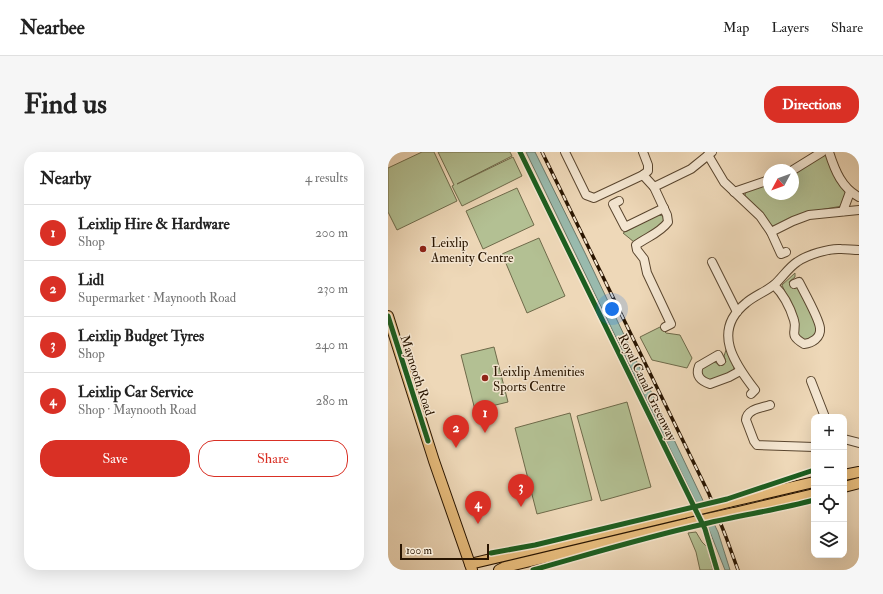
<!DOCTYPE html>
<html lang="en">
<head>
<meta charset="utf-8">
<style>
  body { margin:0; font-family:"IM FELL Double Pica",serif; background:#f6f6f6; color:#222 }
  .controls { position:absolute; right:12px; bottom:12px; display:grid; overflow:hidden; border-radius:8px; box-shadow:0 4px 16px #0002 }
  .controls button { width:36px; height:36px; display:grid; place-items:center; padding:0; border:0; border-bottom:1px solid #e0e0e0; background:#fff; color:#222; font:20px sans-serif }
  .compass { position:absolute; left:375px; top:12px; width:36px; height:36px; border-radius:50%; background:#fff; box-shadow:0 4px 16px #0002; rotate:229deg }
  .scale { position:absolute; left:12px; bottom:10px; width:89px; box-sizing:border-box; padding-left:4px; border:2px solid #291501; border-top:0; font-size:11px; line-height:14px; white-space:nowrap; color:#291501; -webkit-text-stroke:3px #f4e6d1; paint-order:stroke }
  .you { position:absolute; left:224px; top:157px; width:14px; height:14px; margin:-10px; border:3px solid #fff; border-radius:50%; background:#1a73e8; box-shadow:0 0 0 6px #1a73e833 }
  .badge { display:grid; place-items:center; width:26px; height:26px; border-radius:50%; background:#d93025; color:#fff; font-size:13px; font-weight:700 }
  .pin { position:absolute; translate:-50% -33px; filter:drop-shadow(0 1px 2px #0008) }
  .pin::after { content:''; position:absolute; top:21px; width:14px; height:12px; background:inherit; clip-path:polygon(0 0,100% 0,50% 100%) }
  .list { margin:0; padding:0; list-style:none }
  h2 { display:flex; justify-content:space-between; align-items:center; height:52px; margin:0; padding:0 16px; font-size:17px }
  h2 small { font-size:13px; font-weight:400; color:#767676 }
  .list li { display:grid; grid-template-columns:26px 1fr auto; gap:12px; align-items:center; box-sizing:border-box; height:56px; padding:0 16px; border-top:1px solid #e0e0e0 }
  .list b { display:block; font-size:15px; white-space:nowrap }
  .list p { margin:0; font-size:13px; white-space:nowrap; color:#767676 }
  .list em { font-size:13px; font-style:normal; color:#767676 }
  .actions { display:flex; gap:8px; padding:12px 16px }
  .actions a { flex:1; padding:9px 0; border:1px solid #d93025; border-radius:16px; text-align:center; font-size:14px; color:#d93025 }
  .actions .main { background:#d93025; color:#fff }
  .icon { flex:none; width:22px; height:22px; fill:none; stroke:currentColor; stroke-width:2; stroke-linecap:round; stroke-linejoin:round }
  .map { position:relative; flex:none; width:471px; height:418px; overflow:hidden; border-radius:16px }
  header { display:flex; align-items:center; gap:24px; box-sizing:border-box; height:56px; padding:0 20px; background:#fff; border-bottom:1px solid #e0e0e0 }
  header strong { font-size:19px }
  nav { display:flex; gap:22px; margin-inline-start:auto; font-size:14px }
  .intro { display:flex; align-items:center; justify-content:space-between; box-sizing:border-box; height:96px; padding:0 24px }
  h1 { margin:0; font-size:28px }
  .button { padding:10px 18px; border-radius:16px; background:#d93025; color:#fff; font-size:14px; font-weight:700 }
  main { display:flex; gap:24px; padding:0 24px }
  aside { flex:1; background:#fff; border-radius:16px; box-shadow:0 4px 16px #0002 }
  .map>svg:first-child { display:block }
  .green { fill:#b3c093; stroke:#6e6a4a }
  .water { fill:#99baad; stroke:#6c7868 }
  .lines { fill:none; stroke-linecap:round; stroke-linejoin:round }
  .minor-casing { stroke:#5a462f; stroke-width:10 }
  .major-casing { stroke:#291501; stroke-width:12 }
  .minor { stroke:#f4e6d1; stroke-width:8 }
  .major { stroke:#e7bc7c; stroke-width:10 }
  .rail-casing { stroke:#291501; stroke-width:3.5 }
  .rail { stroke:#f4e6d1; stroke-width:2; stroke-dasharray:6; stroke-linecap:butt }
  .major-bridge-casing { stroke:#291501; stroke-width:12; stroke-linecap:butt }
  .major-bridge { stroke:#e7bc7c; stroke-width:10 }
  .cycleway-casing { stroke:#f4e6d1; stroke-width:8 }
  .cycleway { stroke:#1b5e20; stroke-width:5 }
  .poi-dot { fill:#8f2418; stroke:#f4e6d1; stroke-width:1.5 }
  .labels { text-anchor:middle; stroke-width:3; stroke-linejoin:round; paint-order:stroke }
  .poi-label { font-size:13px; fill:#291501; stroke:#f4e6d1; text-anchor:start }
  .street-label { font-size:13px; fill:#291501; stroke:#f4e6d1 }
</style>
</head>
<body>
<header>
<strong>Nearbee</strong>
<nav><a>Map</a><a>Layers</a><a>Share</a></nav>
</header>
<div class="intro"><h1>Find us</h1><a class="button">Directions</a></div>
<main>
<aside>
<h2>Nearby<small>4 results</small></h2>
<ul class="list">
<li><span class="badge">1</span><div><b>Leixlip Hire &amp; Hardware</b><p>Shop</p></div><em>200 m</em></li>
<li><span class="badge">2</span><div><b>Lidl</b><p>Supermarket · Maynooth Road</p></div><em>230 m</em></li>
<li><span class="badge">3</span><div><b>Leixlip Budget Tyres</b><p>Shop</p></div><em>240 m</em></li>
<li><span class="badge">4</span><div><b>Leixlip Car Service</b><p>Shop · Maynooth Road</p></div><em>280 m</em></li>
</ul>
<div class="actions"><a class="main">Save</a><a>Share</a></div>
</aside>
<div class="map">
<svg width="471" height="418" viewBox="0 0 471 418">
  <rect width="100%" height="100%" fill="#eed8b8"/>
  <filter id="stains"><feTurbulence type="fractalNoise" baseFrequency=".005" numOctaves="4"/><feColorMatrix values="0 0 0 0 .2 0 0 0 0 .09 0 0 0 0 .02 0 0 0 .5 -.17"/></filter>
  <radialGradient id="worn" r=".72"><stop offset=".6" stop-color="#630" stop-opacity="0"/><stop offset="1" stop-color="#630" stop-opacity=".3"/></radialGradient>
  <g class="green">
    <path d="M34,0H46L69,49L9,78L0,60V16Z"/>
    <path d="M50,0H122L124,4L69,32L125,5L134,24L74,54L64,34L66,33Z"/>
    <path d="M436,2L439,4L459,39L454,54L420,60L387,75L383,73L357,44L358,37L381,31V42H405V21Z"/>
    <path d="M129,36L146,73L95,97L78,59Z"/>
    <path d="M270,63L276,64L279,70L247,89L246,90L235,81Z"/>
    <path d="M151,86L177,144L139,161L114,102Z"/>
    <path d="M407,121V125L401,130L404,136L408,135L411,137C417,148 431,171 428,183C421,187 417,190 410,185L408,165L394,133Z"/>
    <path d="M272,175L278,181L292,183L304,206L299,216L264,208L252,185Z"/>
    <path d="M106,195L120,250L87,258L73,203Z"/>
    <path d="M339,195L346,216L345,219L323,229L314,224L313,217L325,210L329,211L331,214L338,210L336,204Z"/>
    <path d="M239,250L263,335L213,349L189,264Z"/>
    <path d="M182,261L204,348L149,362L127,276Z"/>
    <path d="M308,380L314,390L319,395L325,418H312L308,400L300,381Z"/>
  </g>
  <path class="water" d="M138,0H147L198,103L330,380L342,418H337L320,375Z"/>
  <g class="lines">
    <g class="minor-casing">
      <g id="minor">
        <path d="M177,0L198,43L206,46L255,23L260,19V13L255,0"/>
        <path d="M441,0C447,19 454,36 471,45"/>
        <path d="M320,3L336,30L372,64L383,80L393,102L398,100"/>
        <path d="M405,18L434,0"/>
        <path d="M255,23L266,35L303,17L324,0"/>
        <path d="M266,35L279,63L280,70C272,81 259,85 248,93L249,98L256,107L259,121L283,172L277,175"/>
        <path d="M346,40L381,28"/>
        <path d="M231,49L225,52L237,75L276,56"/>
        <path d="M455,59L462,40"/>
        <path d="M383,80L405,69L421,63L471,58"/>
        <path d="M324,110L349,160"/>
        <path d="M386,133C396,143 402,155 406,168C410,180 399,182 416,192C424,191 433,186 432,176C431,166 416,140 411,130L406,132"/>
        <path d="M333,209L330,203L311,214C307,224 313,229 322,232L341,225L352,219"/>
        <path d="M423,229L437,265"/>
        <path d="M363,242L367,238C347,212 323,179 358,151C366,144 377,140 386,133C394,126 400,116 409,110C419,103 441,96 453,97C459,97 465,98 471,98"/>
        <path d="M382,253C373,256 359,257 358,268L366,289L369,293L426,295"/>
        <path d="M456,287L471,291"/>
      </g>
    </g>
    <g class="major-casing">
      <g id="major">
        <path d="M0,164L46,309L84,418"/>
        <path d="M456,323L471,320"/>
        <path d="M456,335L471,331"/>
        <path d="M341,350L426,330"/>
        <path d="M346,361L426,342"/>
        <path d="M82,412L296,361"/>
        <path d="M111,418L117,415L302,371"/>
      </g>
    </g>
    <use href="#minor" class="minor"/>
    <use href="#major" class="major"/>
    <g class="rail-casing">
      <path id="rail" d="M154,0L321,342L338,385L350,418"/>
    </g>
    <use href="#rail" class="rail"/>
    <g class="major-bridge-casing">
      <g id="major-bridge">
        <path d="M296,361L341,350"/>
        <path d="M302,371L346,361"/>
      </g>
    </g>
    <use href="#major-bridge" class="major-bridge"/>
    <g class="cycleway-casing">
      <g id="cycleway">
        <path d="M132,0L317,377L329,418"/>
        <path d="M0,164L40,289"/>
        <path d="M103,401L147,393L339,347L426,318"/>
        <path d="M145,418C202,402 258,385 316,372C352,363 390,358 426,348"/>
      </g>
    </g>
    <use href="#cycleway" class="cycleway"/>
  </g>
  <g class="poi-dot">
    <circle cx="35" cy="97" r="4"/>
    <circle cx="97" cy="226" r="4"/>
  </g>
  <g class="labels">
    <g class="poi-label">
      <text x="43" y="95">Leixlip<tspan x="43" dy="15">Amenity Centre</tspan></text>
      <text x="105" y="224">Leixlip Amenities<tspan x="105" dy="15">Sports Centre</tspan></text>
    </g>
    <g class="street-label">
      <text transform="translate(30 223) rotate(72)" y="5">Maynooth Road</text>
      <text transform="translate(260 235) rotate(64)" y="5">Royal Canal Greenway</text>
    </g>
  </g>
  <rect width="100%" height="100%" filter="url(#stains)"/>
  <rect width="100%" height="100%" fill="url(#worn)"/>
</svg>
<div class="controls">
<button>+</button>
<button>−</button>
<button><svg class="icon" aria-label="locate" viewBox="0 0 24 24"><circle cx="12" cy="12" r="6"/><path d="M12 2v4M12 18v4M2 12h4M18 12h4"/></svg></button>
<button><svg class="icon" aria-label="layers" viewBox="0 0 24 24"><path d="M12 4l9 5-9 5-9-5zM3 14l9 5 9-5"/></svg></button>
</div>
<svg class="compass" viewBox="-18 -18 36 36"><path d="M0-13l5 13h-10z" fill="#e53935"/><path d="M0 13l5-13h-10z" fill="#767676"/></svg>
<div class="scale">100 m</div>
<div class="you"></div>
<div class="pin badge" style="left:97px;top:281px">1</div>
<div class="pin badge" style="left:68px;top:296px">2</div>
<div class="pin badge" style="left:133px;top:355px">3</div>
<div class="pin badge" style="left:90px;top:372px">4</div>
</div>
</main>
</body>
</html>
